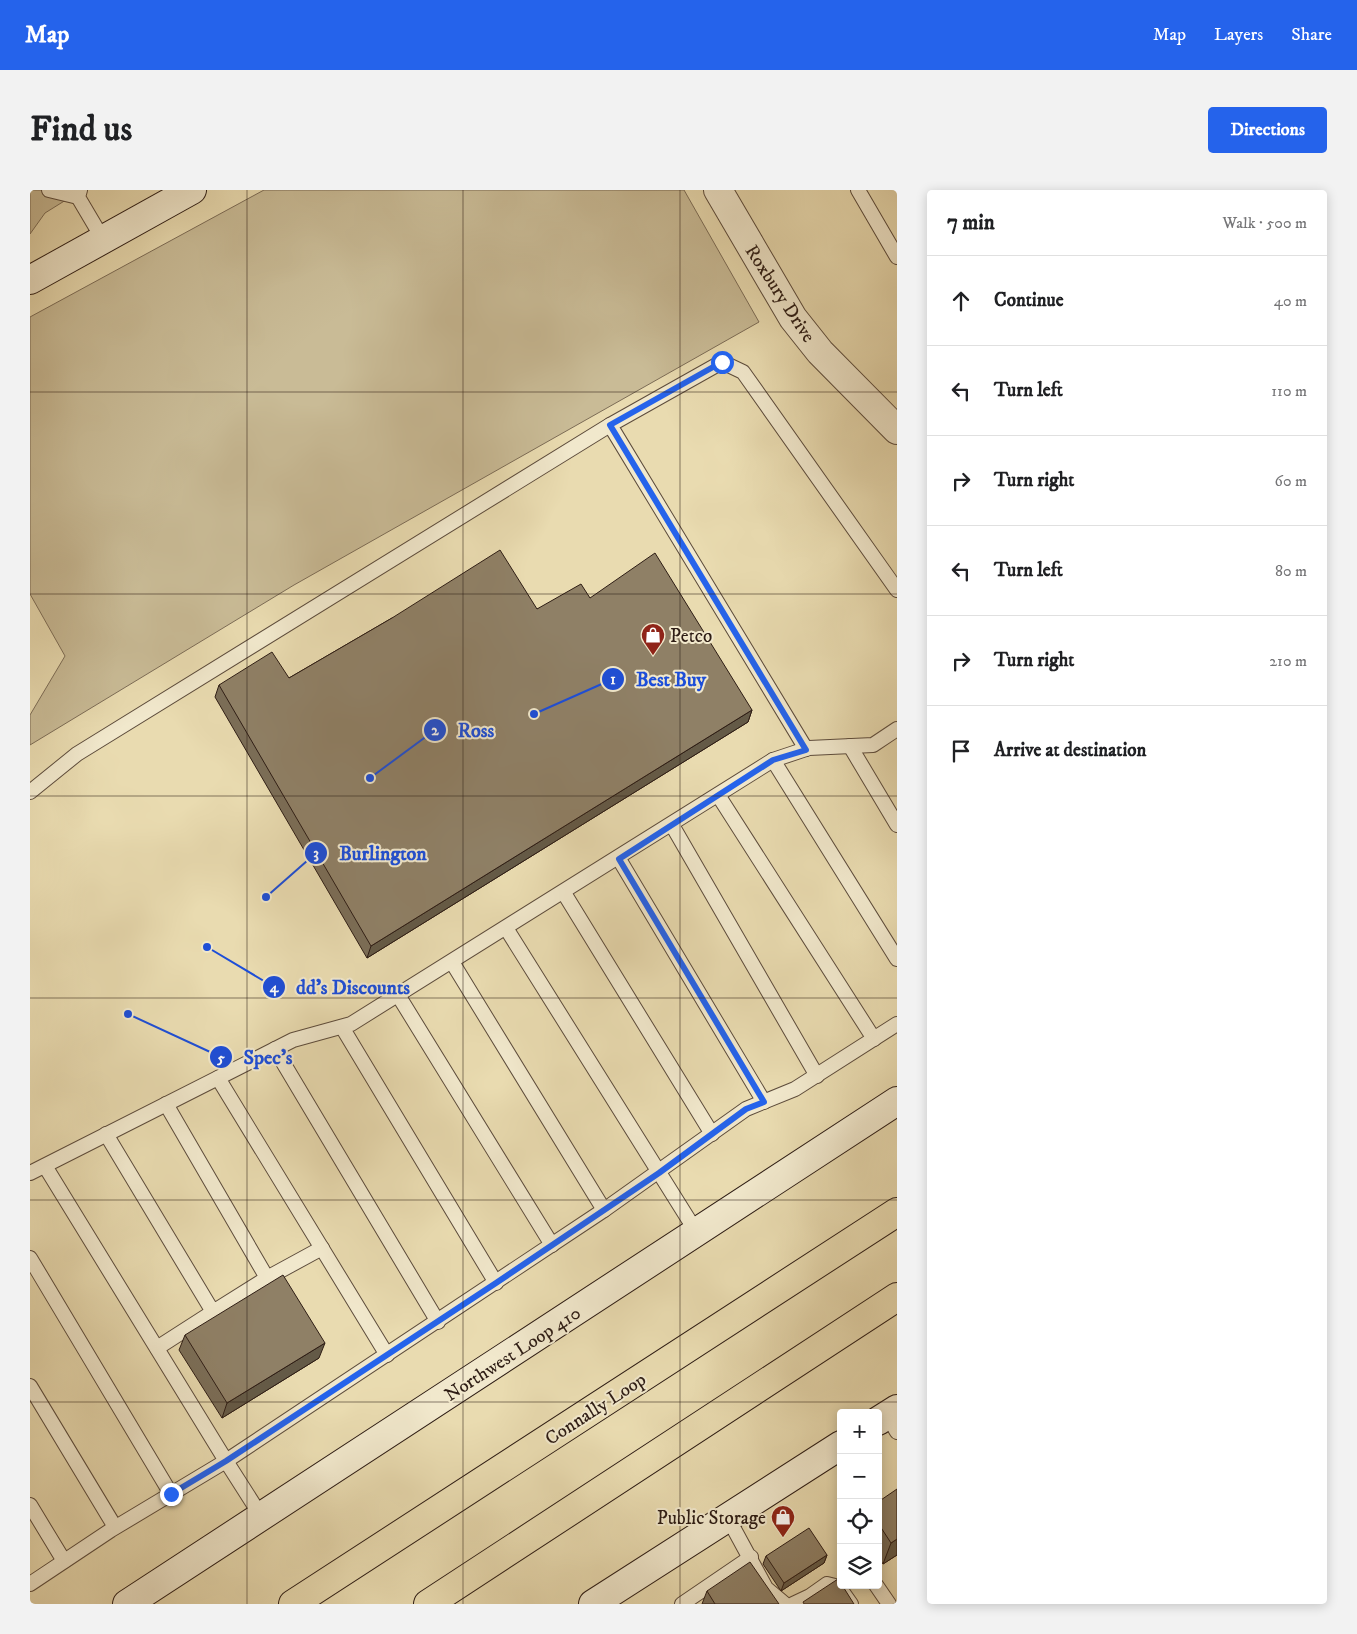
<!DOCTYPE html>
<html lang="en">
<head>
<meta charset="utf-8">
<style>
  body { margin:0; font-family:"IM FELL DW Pica",serif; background:#f2f2f2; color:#202124 }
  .controls { position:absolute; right:15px; bottom:15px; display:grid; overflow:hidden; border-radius:5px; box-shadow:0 2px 12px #0003 }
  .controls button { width:45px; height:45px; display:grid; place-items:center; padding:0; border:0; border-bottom:1px solid #e0e0e0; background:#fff; color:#202124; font:25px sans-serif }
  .stop { position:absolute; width:15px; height:15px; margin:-11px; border:4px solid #2563eb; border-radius:50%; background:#fff }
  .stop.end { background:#2563eb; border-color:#fff; box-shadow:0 1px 5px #0008 }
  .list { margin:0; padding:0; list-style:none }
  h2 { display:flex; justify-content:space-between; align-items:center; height:65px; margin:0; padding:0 20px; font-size:21px }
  h2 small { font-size:16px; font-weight:400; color:#757577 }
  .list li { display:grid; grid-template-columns:32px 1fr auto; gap:15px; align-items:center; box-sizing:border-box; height:90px; padding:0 20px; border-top:1px solid #e0e0e0 }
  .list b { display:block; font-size:19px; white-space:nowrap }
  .list em { font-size:16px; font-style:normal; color:#757577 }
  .icon { flex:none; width:28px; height:28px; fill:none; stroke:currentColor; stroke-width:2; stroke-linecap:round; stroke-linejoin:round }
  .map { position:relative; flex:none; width:867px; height:1414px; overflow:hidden; border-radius:5px }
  header { display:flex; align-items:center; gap:30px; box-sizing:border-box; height:70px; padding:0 25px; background:#2563eb; color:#fff }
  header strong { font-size:24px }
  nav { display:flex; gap:28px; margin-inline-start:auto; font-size:18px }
  .intro { display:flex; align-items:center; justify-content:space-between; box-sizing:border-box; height:120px; padding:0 30px }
  h1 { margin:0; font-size:35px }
  .button { padding:12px 22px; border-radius:5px; background:#2563eb; color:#fff; font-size:18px; font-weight:700 }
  main { display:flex; gap:30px; padding:0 30px }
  aside { flex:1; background:#fff; border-radius:5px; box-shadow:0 2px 12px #0003 }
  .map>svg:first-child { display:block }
  .green { fill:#c9bb96; stroke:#7c6c56 }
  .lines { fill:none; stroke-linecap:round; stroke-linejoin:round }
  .lane-casing { stroke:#5d4c3c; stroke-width:16 }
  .street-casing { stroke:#5d4c3c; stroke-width:30 }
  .secondary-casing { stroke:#2e1d15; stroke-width:30 }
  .highway-casing { stroke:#2e1d15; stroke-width:30 }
  .lane { stroke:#f1e8cc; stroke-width:14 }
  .street { stroke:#f1e8cc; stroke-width:28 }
  .secondary { stroke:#f1e8cc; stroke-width:28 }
  .highway { stroke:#e9dbb0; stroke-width:28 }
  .wall { fill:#7b6e58; stroke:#2e1d15 }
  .shaded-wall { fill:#645a47; stroke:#2e1d15 }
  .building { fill:#8f8066; stroke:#2e1d15 }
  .route { stroke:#2563eb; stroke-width:6 }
  .grid { fill:none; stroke:#2e1d15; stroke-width:1; stroke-opacity:0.55 }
  .labels { text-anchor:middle; stroke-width:4; stroke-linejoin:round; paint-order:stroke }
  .street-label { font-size:19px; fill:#2e1d15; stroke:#f1e8cc }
  .poi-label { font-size:19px; fill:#2e1d15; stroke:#f1e8cc; text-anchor:start }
  .leader { fill:none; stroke:#1d4ed8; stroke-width:2 }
  .callout-dot { fill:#1d4ed8; stroke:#f1e8cc; stroke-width:2 }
  .mark-label { font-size:15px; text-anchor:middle; font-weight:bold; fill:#fff }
  .callout-label { font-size:20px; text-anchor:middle; font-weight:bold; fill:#1d4ed8; stroke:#f1e8cc; stroke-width:4; stroke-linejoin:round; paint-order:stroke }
</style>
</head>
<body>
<header>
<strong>Map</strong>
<nav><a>Map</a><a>Layers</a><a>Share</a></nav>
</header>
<div class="intro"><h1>Find us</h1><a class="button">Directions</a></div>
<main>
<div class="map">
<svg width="867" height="1414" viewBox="0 0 867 1414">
  <rect width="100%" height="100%" fill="#e9dbb0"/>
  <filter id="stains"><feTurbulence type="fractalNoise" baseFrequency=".004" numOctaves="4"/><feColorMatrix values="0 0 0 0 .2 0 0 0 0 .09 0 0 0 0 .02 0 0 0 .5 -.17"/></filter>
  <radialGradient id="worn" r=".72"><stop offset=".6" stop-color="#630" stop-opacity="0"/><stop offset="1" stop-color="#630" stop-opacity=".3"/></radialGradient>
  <g class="green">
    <path d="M0,0H52L15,23L0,44Z"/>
    <path d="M234,0H654L729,132L264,395L0,555V525L35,466L0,404V127Z"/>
  </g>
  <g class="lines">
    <g class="lane-casing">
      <g id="lane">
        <path d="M19,0L48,7"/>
        <path d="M50,0L48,7L74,51"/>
        <path d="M828,0L867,67"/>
        <path d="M820,556L867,635"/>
        <path d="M776,559L580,235L692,172L713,182L867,400"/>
        <path d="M743,570L867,769"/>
        <path d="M0,602L47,564L580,235"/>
        <path d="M688,605L844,849"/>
        <path d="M642,635L787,886"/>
        <path d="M589,669L734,912"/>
        <path d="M534,703L682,944"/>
        <path d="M476,738L667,1043"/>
        <path d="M422,772L574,1020"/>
        <path d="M368,805L522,1055"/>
        <path d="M312,837L466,1093"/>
        <path d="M245,859L408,1132"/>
        <path d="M188,888L357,1165"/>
        <path d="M76,944L183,1122L237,1088L136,914"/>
        <path d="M15,976L196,1271L574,1020L716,919L765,899L867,834"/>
        <path d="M0,983L263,850L321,834L743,570L779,558L843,555L867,539"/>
        <path d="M0,1068L141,1304"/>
        <path d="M237,1088L292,1058"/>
        <path d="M127,1158L183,1122"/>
        <path d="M0,1196L85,1337"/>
        <path d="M857,1225L867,1242"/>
        <path d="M0,1315L34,1371"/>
        <path d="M698,1328L736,1398L755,1414"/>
        <path d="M0,1394L81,1340L196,1271L231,1326"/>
        <path d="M846,1395L859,1414"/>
        <path d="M652,1414L721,1367"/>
        <path d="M763,1414L780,1406L797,1394L809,1397L821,1414"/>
      </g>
    </g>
    <g class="street-casing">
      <path id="street" d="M688,0L763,128L790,162L867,240"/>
    </g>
    <g class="secondary-casing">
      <g id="secondary">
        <path d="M0,90L162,0"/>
        <path d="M848,1231L867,1219"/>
        <path d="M97,1414L867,911"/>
        <path d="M563,1414L811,1255"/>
      </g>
    </g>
    <g class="highway-casing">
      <g id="highway">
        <path d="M263,1414L867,1022"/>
        <path d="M398,1414L867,1107"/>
      </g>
    </g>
    <use href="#lane" class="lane"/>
    <use href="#street" class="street"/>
    <use href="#secondary" class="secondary"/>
    <use href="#highway" class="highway"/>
  </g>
  <g class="wall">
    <path d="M560,408L722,520L718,532L337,768L185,507L189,495L259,488L362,428L507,419Z"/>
    <path d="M155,1145L289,1168L192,1228L149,1160Z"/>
    <path d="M848,1312L867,1365L853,1374L848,1366Z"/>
    <path d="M797,1365L794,1373L751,1401L733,1374L736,1366Z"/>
    <path d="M677,1401L749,1414H672Z"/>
  </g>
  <g class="shaded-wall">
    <path d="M722,520L718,532L337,768L341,756Z"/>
    <path d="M295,1153L289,1168L192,1228L197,1213Z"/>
    <path d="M867,1349V1365L853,1374L861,1353Z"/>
    <path d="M797,1365L794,1373L751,1401L754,1393Z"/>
  </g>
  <g class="building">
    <path d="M470,360L507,419L551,394L560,408L625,363L722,520L341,756L189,495L242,462L259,488L362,428Z"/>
    <path d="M253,1085L295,1153L197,1213L155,1145Z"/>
    <path d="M867,1299V1349L861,1353L848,1333V1312Z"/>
    <path d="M779,1338L797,1365L754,1393L736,1366Z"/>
    <path d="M720,1372L749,1414H685L677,1401Z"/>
    <path d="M808,1389L811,1394V1395H812L824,1414H774L773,1412Z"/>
  </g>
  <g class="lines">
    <path class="route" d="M141,1304L196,1271L466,1093L629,983L716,919L734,912L589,669L743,570L776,560L580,235L692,172"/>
  </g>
  <path class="grid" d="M217,0V1414M433,0V1414M650,0V1414M0,202H867M0,404H867M0,606H867M0,808H867M0,1010H867M0,1212H867"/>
  <defs>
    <g id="shop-pin" transform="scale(1.25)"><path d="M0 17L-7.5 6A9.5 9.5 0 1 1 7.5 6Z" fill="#8f2418" stroke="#f1e8cc"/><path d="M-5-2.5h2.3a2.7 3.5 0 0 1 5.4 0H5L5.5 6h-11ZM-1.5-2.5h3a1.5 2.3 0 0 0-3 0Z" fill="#fff"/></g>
  </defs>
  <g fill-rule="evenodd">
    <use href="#shop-pin" x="623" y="445"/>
    <use href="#shop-pin" x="753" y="1327"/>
  </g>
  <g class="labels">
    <g class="street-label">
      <text transform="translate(751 103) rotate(57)" y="7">Roxbury Drive</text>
      <text transform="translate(482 1163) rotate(-33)" y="7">Northwest Loop 410</text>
      <text transform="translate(565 1218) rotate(-33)" y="7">Connally Loop</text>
    </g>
    <g class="poi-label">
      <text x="640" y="452">Petco</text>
      <text x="736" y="1334" text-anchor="end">Public Storage</text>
    </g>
  </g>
  <path class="leader" d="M504 524L583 489M340 588L405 540M236 707L286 663M177 757L244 797M98 824L191 867"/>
  <g class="callout-dot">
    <circle cx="504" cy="524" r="5"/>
    <circle cx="340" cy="588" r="5"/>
    <circle cx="236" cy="707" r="5"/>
    <circle cx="177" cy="757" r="5"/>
    <circle cx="98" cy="824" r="5"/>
    <circle cx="583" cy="489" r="12"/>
    <circle cx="405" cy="540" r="12"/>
    <circle cx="286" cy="663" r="12"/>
    <circle cx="244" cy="797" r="12"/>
    <circle cx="191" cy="867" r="12"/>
  </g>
  <g class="mark-label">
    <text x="583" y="494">1</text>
    <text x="405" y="545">2</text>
    <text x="286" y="668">3</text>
    <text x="244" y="802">4</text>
    <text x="191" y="873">5</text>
  </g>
  <g class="callout-label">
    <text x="641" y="496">Best Buy</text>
    <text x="446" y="547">Ross</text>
    <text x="353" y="670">Burlington</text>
    <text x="323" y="804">dd's Discounts</text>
    <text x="238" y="874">Spec's</text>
  </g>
  <rect width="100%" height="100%" filter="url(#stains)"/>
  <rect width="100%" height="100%" fill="url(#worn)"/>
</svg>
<div class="controls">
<button>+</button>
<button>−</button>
<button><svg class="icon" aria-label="locate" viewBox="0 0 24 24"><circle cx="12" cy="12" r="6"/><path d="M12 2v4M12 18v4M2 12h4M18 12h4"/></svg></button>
<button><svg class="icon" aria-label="layers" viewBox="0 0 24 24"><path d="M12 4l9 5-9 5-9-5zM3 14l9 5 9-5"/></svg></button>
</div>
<div class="stop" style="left:692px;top:172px"></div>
<div class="stop end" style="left:141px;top:1304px"></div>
</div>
<aside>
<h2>7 min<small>Walk · 500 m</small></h2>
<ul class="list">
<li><svg class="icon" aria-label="ahead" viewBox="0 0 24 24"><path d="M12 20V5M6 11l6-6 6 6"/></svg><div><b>Continue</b></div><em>40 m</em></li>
<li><svg class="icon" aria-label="left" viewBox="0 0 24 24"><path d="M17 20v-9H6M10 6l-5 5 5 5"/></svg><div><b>Turn left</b></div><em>110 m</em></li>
<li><svg class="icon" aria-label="right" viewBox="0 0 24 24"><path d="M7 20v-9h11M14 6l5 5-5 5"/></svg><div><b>Turn right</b></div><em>60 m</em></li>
<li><svg class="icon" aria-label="left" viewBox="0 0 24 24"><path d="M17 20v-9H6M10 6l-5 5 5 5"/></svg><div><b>Turn left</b></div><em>80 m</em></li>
<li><svg class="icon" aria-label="right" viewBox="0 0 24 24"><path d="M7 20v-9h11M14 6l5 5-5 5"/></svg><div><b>Turn right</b></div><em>210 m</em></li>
<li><svg class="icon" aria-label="arrive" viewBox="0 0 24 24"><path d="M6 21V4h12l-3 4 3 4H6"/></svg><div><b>Arrive at destination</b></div></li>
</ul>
</aside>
</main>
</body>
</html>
